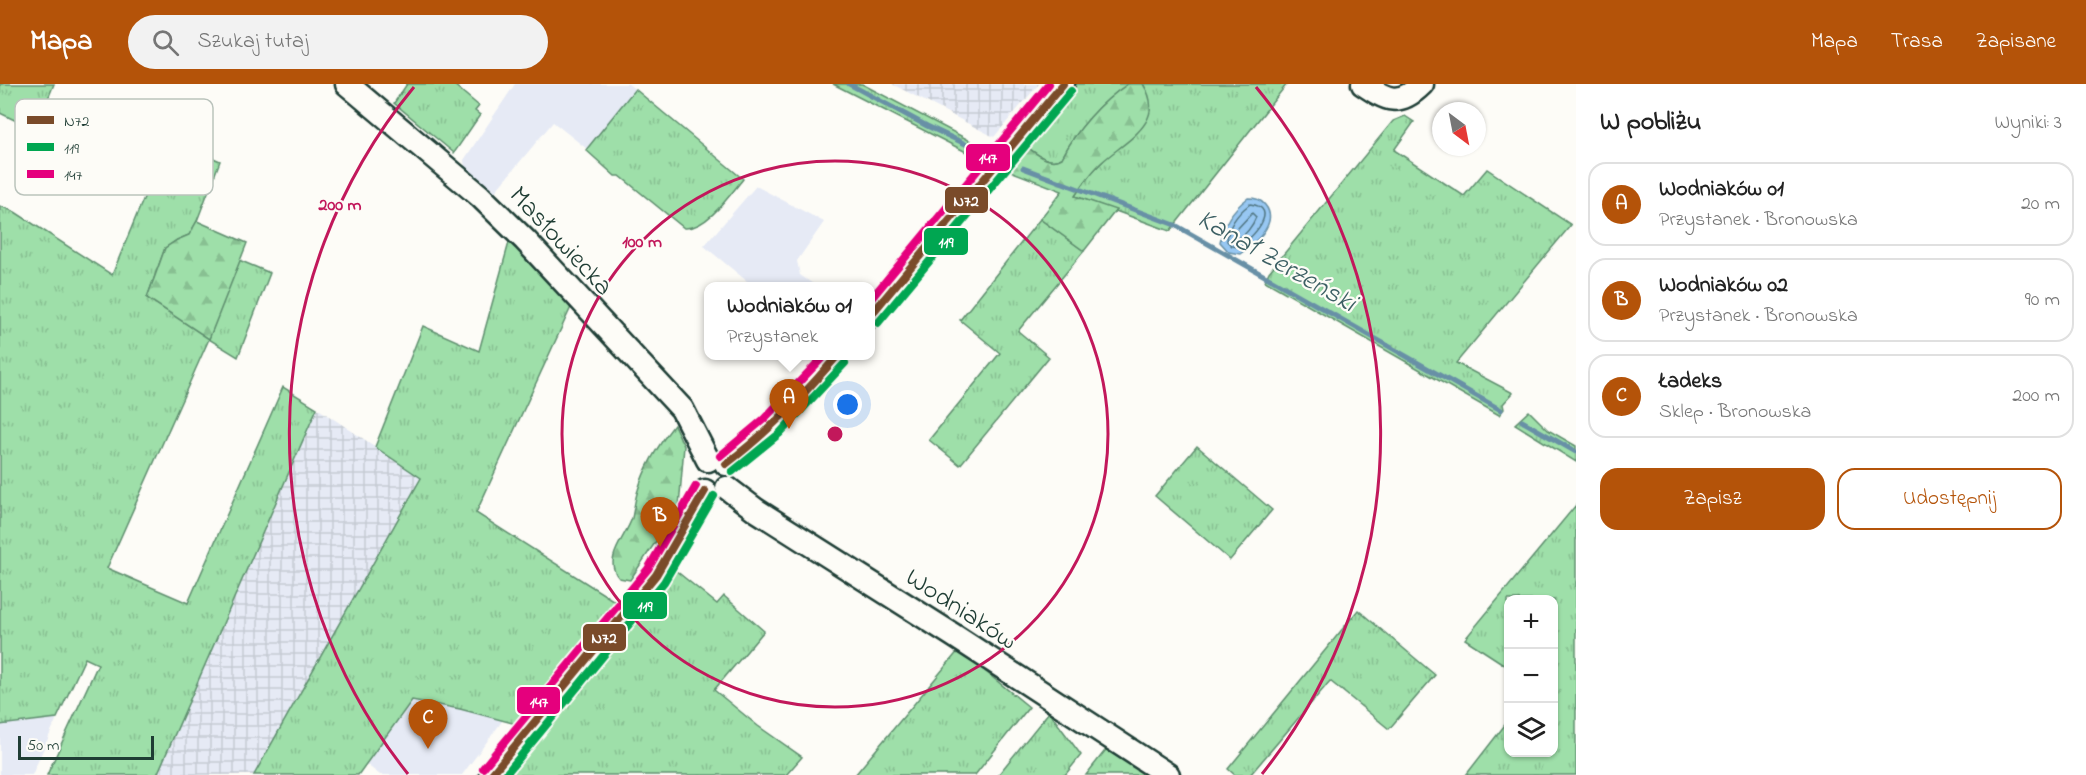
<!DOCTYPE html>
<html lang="pl">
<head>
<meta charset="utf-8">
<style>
  body { margin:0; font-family:"Indie Flower",sans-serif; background:#f2f2f2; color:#222 }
  .controls { position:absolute; right:18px; bottom:18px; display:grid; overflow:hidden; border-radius:12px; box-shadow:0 2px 4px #0004 }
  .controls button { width:54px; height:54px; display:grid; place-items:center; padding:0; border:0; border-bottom:2px solid #e0e0e0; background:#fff; color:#222; font:30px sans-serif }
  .compass { position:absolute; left:1432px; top:18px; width:54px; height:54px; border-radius:50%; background:#fff; box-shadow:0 2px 4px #0004; rotate:148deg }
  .scale { position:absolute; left:18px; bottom:15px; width:136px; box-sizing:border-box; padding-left:6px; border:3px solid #1f3d34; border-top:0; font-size:16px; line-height:21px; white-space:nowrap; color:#1f3d34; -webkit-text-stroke:4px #fdfcf7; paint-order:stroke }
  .you { position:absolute; left:848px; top:321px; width:21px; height:21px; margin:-15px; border:4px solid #fff; border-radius:50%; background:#1a73e8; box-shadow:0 0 0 9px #1a73e833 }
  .badge { display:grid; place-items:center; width:39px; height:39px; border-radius:50%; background:#b45309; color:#fff; font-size:20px; font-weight:700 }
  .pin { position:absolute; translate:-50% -50px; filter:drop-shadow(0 2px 3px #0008) }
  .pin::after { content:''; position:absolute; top:32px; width:21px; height:18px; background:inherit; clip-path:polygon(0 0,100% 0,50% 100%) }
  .popup { position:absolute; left:704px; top:198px; width:171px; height:78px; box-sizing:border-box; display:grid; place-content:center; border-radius:12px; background:#fff; filter:drop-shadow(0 2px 4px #0005); font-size:20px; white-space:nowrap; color:#767676 }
  .popup b { font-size:22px; color:#222 }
  .popup::after { content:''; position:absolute; left:50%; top:100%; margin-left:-12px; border:12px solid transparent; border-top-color:#fff }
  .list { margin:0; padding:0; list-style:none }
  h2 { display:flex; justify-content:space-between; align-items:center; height:78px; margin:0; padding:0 24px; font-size:26px }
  h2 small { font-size:20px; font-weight:400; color:#767676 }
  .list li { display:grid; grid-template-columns:39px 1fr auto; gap:18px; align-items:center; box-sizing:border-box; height:84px; margin:0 12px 12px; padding:0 12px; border:2px solid #e0e0e0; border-radius:18px }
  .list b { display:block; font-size:22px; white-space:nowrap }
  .list p { margin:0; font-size:20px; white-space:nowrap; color:#767676 }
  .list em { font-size:20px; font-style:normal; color:#767676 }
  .actions { display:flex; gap:12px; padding:18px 24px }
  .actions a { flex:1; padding:14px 0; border:2px solid #b45309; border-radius:18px; text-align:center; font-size:21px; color:#b45309 }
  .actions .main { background:#b45309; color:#fff }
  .icon { flex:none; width:33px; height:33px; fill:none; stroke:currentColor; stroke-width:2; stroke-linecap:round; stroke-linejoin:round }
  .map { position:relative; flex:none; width:1576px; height:691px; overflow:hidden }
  header { display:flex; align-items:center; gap:36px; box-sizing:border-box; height:84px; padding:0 30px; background:#b45309; color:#fff }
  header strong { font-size:28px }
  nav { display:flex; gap:33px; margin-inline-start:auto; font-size:21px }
  .search { width:420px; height:54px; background:#f2f2f2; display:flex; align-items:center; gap:15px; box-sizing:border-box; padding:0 21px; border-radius:33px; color:#767676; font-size:22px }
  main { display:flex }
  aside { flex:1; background:#fff }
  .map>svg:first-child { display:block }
  .built { fill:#e6eaf5 }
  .industrial { fill:url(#industrial-grid) }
  .grass { fill:url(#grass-tufts); stroke:#5e8e6e; stroke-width:1.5 }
  .forest { fill:url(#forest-firs); stroke:#5e8e6e; stroke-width:1.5 }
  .water { fill:#97c7f2; stroke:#6790a6; stroke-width:1.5 }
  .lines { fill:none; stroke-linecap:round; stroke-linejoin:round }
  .shore { stroke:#4f7480; stroke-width:1.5 }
  .stream { stroke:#6790a6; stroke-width:5 }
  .minor-casing { stroke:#1f3d34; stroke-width:27 }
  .minor { stroke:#fdfcf7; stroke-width:22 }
  .bus-1-casing { stroke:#fdfcf7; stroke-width:12 }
  .bus-2-casing { stroke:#fdfcf7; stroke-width:12 }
  .bus-3-casing { stroke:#fdfcf7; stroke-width:12 }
  .bus-1 { stroke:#7a4b2a; stroke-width:8 }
  .bus-2 { stroke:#00a651; stroke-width:8 }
  .bus-3 { stroke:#e5007d; stroke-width:8 }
  .ring { fill:none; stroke:#c2185b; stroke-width:3 }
  .labels { text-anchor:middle; stroke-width:4.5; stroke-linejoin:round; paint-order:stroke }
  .street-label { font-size:27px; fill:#1f3d34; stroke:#fdfcf7 }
  .water-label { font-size:28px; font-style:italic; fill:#3d6064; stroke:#fdfcf7 }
  .key { fill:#fdfcf7; stroke:#bac3bc; stroke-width:1.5 }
  .key-label { font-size:16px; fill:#1f3d34 }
  .centre { fill:#c2185b; stroke:#fdfcf7; stroke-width:3 }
  .ring-label { font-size:18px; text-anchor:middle; font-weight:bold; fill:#c2185b; stroke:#fdfcf7; stroke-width:4.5; stroke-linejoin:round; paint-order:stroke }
  .line-badge { stroke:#fdfcf7; stroke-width:2 }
  .badge-label { font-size:16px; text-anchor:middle; font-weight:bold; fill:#fff }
</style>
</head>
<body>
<header>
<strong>Mapa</strong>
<div class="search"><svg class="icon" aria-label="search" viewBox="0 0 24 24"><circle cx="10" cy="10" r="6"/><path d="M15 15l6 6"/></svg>Szukaj tutaj</div>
<nav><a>Mapa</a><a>Trasa</a><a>Zapisane</a></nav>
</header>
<main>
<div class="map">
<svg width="1576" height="691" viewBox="0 0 1576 691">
  <defs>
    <pattern id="industrial-grid" width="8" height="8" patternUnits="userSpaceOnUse" patternTransform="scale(1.5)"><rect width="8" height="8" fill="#e6eaf5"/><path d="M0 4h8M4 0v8" fill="none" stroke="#c5cad3"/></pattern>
    <pattern id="grass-tufts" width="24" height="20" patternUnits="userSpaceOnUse" patternTransform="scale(1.5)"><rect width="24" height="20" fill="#9edfa9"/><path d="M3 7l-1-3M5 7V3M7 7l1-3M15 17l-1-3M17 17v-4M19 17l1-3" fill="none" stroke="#88c092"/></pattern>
    <pattern id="forest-firs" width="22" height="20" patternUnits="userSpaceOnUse" patternTransform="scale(1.5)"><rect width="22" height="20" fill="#9edfa9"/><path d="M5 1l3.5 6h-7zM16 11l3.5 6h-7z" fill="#88c092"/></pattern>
  </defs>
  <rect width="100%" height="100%" fill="#fdfcf7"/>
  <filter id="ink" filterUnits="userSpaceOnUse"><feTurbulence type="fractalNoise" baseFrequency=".0167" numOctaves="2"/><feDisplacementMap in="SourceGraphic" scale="12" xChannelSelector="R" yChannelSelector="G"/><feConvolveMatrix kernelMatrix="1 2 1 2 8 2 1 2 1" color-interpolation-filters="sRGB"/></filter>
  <g filter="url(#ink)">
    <g class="built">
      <path d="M515,0H628L635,5L587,65L553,38L493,110L465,83L464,76Z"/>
      <path d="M756,102L824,138L797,177L800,191L816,202H753L704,162Z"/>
      <path d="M412,616L460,625L503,636L462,691H380L366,680Z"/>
      <path d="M57,634L32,691H0V641Z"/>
    </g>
    <g class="industrial">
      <path d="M892,0H1039L994,53Z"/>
      <path d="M317,324L421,393L254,691H157Z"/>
    </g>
    <g class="grass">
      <path d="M0,0H54L35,46L0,29Z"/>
      <path d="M407,0H453L479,22L475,27L480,31L454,69L394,19Z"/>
      <path d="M833,0H862L982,63L974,72Z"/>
      <path d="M1075,0H1128C1102,17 1076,46 1062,74C1048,82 1036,69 1024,61Z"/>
      <path d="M1143,0H1287L1170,147L1075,112L1088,92L1103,77L1147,7Z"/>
      <path d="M635,5L743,95C730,111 706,146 684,144L620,92H615L586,66Z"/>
      <path d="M1405,32L1414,38L1394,66L1464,112L1487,85L1571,141L1456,279L1513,309L1503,320L1504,325L1499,331L1265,197L1269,188L1393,37Z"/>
      <path d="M173,56L220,77L197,137L189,151L177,156L165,164L147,214L209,254L239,176L270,189L238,273L209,255L107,484L188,519L283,303L317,324L157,691H47L98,580L85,574L57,634L0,641V122L15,128L112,191L152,94Z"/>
      <path d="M1040,135L1084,167L1018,247L1049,273L960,381L929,356L1000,269L960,236Z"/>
      <path d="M510,155L572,221L476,429L616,518L516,640L460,625L412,616L358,691H254L421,394L375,363L423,242L479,267Z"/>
      <path d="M1529,327L1548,346L1576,362V378L1515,340Z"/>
      <path d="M1197,362L1272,426L1230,476L1155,412Z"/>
      <path d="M1576,421V691H1466L1508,637V668H1554V516H1508V583L1465,555Z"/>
      <path d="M675,486L717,520L724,512L764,547L714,606L758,642L802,673L786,691H507Z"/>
      <path d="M1358,526L1435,591L1389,645L1330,597L1250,691H1235L1228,685Z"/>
      <path d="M959,566L1029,623L975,691H855Z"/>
      <path d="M1049,628L1081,671L1065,691H998Z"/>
      <path d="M1108,663L1152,691H1086Z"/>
    </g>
    <g class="forest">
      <path d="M1128,0H1143C1168,38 1125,57 1102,78C1091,88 1083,100 1075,112L1116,126L1084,167L1040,135L1062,107L1005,85L1024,61C1036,69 1048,82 1062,74C1076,46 1101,18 1128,0Z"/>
      <path d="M197,137L247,159L209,255L147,214L165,164L177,156L189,151Z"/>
      <path d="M674,341L684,362L679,423L630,496L619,494C602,475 626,453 632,434C634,425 635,415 638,406C645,383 659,360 674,341Z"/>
    </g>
    <path class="water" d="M1248,114C1255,114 1260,115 1265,121C1280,139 1254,160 1240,170L1229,168L1220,158C1223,140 1233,125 1248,114Z"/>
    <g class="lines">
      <g class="shore">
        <path d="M1250,120C1282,124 1251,155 1239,163L1232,162L1227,157C1228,142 1238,129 1250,120Z"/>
        <path d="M1252,129L1256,133C1253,141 1245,153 1237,154L1235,151L1238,144Z"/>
      </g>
      <g class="stream">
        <path d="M849,0L927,42L976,65"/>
        <path d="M1023,84L1175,141L1501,326"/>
        <path d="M1522,337L1576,368"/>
      </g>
      <g class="minor-casing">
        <g id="minor">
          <path d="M347,0L480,112L525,156L682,325L708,376"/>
          <path d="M1363,0C1387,16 1399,23 1422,0"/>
          <path d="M870,232L1063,0"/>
          <path d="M726,380C769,350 804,311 837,272"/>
          <path d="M727,404L756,426L953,551L1168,691"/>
          <path d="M491,691L656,491L671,468L705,407"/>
        </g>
      </g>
      <use href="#minor" class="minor"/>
      <g class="bus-1-casing">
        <g id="bus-1">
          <path d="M870,232L1063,0"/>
          <path d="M726,380C768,349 803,312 837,272"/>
          <path d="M491,691L656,491L705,407"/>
        </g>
      </g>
      <g class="bus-2-casing">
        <g id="bus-2">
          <path d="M878,239L1071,7"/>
          <path d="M732,388L779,350L845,279"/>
          <path d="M505,691L664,498L714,412"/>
        </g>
      </g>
      <g class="bus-3-casing">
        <g id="bus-3">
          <path d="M870,216L1049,0"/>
          <path d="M720,372L764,335L824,272"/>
          <path d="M483,684L648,485L696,402"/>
        </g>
      </g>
      <use href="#bus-1" class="bus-1"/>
      <use href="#bus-2" class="bus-2"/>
      <use href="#bus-3" class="bus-3"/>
    </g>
  </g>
  <g class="ring">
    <circle cx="835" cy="350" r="273"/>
    <path d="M408 690A546 546 0 0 1 414 3M1256 3A546 546 0 0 1 1262 690"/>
  </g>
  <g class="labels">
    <g class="street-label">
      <text transform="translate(562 156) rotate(47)" y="9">Masłowiecka</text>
      <text transform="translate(962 524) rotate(33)" y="9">Wodniaków</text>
    </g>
    <g class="water-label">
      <text transform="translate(1278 175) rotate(30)" y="10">Kanał Zerzeński</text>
    </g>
  </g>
  <rect x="15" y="15" width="198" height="96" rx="9" class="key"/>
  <rect x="27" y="32" width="27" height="8" fill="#7a4b2a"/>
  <rect x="27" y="59" width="27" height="8" fill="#00a651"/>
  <rect x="27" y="86" width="27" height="8" fill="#e5007d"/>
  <g class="key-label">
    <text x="64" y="42">N72</text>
    <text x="64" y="69">119</text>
    <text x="64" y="96">147</text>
  </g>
  <circle cx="835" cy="350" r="9" class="centre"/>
  <g class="ring-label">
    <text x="340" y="126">200 m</text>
    <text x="642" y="163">100 m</text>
  </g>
  <g class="line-badge">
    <rect x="965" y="59" width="46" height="29" rx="6" fill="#e5007d"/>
    <rect x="944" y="102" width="45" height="28" rx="6" fill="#7a4b2a"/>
    <rect x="923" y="143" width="46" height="29" rx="6" fill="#00a651"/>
    <rect x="622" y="507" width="46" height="29" rx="6" fill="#00a651"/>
    <rect x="582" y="539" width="45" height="29" rx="6" fill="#7a4b2a"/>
    <rect x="516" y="602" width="45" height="29" rx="6" fill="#e5007d"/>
  </g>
  <g class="badge-label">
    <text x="988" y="79">147</text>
    <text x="966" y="122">N72</text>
    <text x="946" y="163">119</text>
    <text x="645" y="527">119</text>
    <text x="604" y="559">N72</text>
    <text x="539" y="623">147</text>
  </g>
</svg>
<div class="controls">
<button>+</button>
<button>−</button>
<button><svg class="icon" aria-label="layers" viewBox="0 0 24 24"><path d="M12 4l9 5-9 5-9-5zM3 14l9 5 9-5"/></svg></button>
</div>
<svg class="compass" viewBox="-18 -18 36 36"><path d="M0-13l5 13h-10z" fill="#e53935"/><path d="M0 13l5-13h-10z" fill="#767676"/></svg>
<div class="scale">50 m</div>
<div class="you"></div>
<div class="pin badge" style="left:789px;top:345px">A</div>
<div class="popup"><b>Wodniaków 01</b>Przystanek</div>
<div class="pin badge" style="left:660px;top:463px">B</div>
<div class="pin badge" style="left:428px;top:665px">C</div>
</div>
<aside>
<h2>W pobliżu<small>Wyniki: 3</small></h2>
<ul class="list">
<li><span class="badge">A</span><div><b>Wodniaków 01</b><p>Przystanek · Bronowska</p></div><em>20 m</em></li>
<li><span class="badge">B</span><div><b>Wodniaków 02</b><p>Przystanek · Bronowska</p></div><em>90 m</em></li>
<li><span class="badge">C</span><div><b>Ładeks</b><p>Sklep · Bronowska</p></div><em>200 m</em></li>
</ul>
<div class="actions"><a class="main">Zapisz</a><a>Udostępnij</a></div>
</aside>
</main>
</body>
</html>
